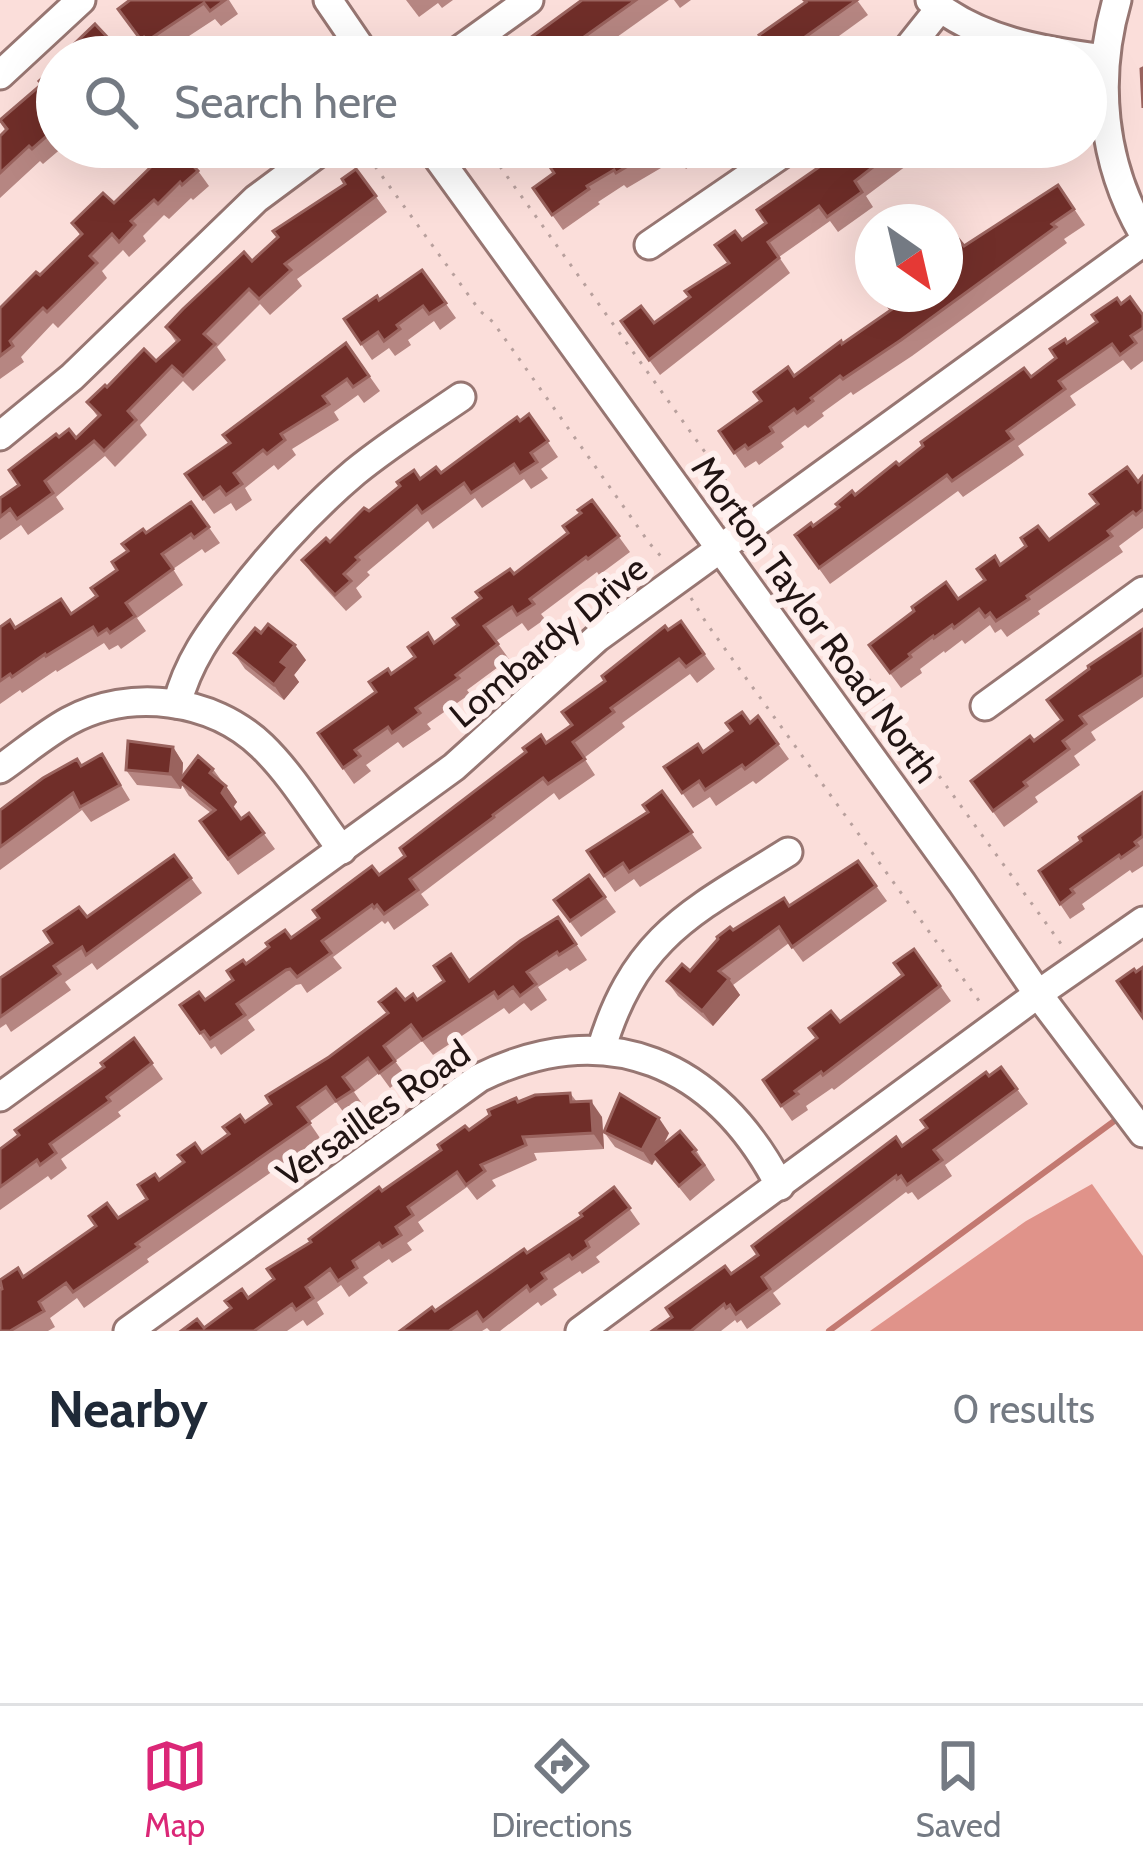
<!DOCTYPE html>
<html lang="en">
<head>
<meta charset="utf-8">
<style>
  body { margin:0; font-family:Cabin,sans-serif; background:#f6f6f7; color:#1f2937 }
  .compass { position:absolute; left:855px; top:204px; width:108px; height:108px; border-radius:50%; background:#fff; box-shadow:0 12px 48px #0002; rotate:146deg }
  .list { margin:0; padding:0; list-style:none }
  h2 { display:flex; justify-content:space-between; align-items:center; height:156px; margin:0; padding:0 48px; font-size:51px }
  h2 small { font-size:39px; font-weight:400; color:#747a83 }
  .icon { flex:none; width:66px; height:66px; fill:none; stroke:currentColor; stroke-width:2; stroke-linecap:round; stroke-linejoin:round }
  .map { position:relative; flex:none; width:1143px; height:1331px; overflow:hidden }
  .search { position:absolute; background:#fff; box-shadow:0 12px 48px #0002; left:36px; right:36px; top:36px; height:132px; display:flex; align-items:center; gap:30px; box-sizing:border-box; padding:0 42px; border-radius:66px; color:#747a83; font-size:45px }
  .sheet { height:372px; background:#fff }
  nav { display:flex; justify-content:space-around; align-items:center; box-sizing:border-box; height:168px; border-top:3px solid #e0e1e3; background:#fff; font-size:33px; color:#747a83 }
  nav a { display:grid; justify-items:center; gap:6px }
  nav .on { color:#db2777 }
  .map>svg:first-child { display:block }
  .forest { fill:#e0938a }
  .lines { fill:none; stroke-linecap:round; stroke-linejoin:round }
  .stream { stroke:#c37971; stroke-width:6 }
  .minor-casing { stroke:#977672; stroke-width:33 }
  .path { stroke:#b8a09d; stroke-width:3; stroke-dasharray:3 9; stroke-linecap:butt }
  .minor { stroke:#fff; stroke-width:27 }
  .wall { fill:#b68682 }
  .shaded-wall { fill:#9a635e }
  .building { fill:#702e29; stroke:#9a635e; stroke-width:3 }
  .labels { text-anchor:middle; stroke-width:12; stroke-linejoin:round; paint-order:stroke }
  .street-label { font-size:36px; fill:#211413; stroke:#feefed }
</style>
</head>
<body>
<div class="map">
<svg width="1143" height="1331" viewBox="0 0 1143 1331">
  <rect width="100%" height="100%" fill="#fbdeda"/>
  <path class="forest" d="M1092,1184L1143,1256V1331H870L1026,1221Z"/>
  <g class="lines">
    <path class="stream" d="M829,1331L1121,1116"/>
    <g class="minor-casing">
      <g id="minor">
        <path d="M328,0L367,57"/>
        <path d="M930,0C979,41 1043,51 1105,59"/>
        <path d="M1117,0C1094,79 1102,162 1143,233"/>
        <path d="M450,57L529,0"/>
        <path d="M901,57L940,8"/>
        <path d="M0,75L81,0"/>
        <path d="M430,147L962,883L1038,994L1143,1133"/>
        <path d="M649,245L792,147"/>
        <path d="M0,436L72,377L256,199L326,147"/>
        <path d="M177,704C188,662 209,633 235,600C271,553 310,510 355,472C388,445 426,421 461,397"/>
        <path d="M985,706L1143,591"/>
        <path d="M0,769C23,753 45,734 69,721C130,688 212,698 262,746C293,776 316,816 342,850"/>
        <path d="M601,1050C635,935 694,911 788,852"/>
        <path d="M0,1097L454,767L597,638L1143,242"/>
        <path d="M128,1331L479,1078C607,1015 716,1063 780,1186"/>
        <path d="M580,1331L1038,994L1143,921"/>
      </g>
    </g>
    <g class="path">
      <path d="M361,147L480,311L493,322L650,544L665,561"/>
      <path d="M486,147L740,501"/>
      <path d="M770,543L1064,948"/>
      <path d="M691,598L707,624L982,1005"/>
    </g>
    <use href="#minor" class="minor"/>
  </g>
  <g class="wall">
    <path d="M130,0H229L238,14L221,26L215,19L157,57L154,53L151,55L118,9Z"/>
    <path d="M406,0H453L442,8L438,3L419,17Z"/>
    <path d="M582,0H669L589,57H520Z"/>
    <path d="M674,0H691L680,8Z"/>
    <path d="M857,0L868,15L810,57H738Z"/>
    <path d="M57,65V147H63L43,164L40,161L0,198V136L6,131L0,122L42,84Z"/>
    <path d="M148,147H234L224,155L218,148L196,168L209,186L193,200L191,198L169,219L164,215L143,236L146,241L129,257L123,250L102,271L107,278L58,328L53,323L21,357L24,362L0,379V308L40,275L80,235L72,223L114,203L158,161Z"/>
    <path d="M597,147H713L686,169L678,158L627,188L624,185L598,202L600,204L563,230L533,188Z"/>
    <path d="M893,147L906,166L866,196L873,207L838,232L830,221L779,257L790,273L660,375L621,321L654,323L690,297L728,263L742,240L766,223Z"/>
    <path d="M1023,147H1040L1028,153Z"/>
    <path d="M356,169L387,212L297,279L302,286L270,315L260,304L217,347L226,360L193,391L183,381L140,425L147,435L115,467L105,456L56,497L64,509L28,535L21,525L0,540V498L19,485L59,437L76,438L98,417L87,402L107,387L156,361L176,342L166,327L252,261L345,184Z"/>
    <path d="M1058,185L1085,225L1064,239L1067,243L912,356L853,395L851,392L822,413L824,416L808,428L805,425L781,443L784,447L759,465L756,461L745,468L719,431L794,376L891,310L964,246Z"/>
    <path d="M422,270L456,318L440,330L434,321L408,340L411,345L395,356L389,348L372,360L344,319L379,300Z"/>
    <path d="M1121,304L1143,315V361L1131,370L1123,360L1070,396L1076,405L1018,446L1024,455L963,497L958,491L830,584L795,535L813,526L855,495L1031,377L1056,358L1067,343Z"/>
    <path d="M346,343L380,391L364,403L358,395L334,412L339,420L292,449L296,455L278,470L274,465L245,488L252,500L236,511L231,503L214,514L185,474L229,444Z"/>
    <path d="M529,414L558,457L541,469L548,478L531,489L524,479L482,508L475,498L433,529L428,521L367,572L370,575L356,588L362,597L346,611L313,575L302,560L330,542L400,486L441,473Z"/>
    <path d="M1143,476V528L1119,546L1123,552L1038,611L1040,614L1007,637L1001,629L995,633L990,625L965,644L962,640L945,653L944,651L920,669L922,673L901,688L869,645L958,599L985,580L1000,565L1026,546L1049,540L1138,482Z"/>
    <path d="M592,500L630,552L599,575L597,572L541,614L545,619L528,631L522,623L496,641L509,659L467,690L470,694L427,724L431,729L403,748L398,742L366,765L371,771L354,784L318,733L376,692L391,674L458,625L514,574L568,533Z"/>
    <path d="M191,502L220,543L205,553L202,549L173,569L183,585L137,618L146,631L121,649L118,645L109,650L104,643L57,672L56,670L22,693L20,690L0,704V627L15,628L71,613L97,596L117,570L128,551L146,533Z"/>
    <path d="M681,621L715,669L697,683L690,674L622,723L625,727L584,758L595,775L559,800L554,793L421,894L429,905L394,930L388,921L385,924L382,921L333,957L342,968L307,993L301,984L296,985L248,1020L255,1030L221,1055L215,1046L211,1049L180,1005L205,1000L233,980L246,964L291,938L405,856L572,725L605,681Z"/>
    <path d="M1143,629V697L1091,732L1096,740L1074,756L1080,765L1035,797L1038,802L1004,827L971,781L1062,720Z"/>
    <path d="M234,653L306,660L294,675L299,682L284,700L245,669Z"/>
    <path d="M758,716L789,759L756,784L753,781L716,806L710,797L693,808L664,767L703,752Z"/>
    <path d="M173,747L183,763L182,776L213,769L237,802L233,808L241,819L249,813L275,849L238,875L200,821L211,813L189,796L182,785L181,789L137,785L126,770Z"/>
    <path d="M102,754L130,800L91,822L82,810L0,870V810Z"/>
    <path d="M662,791L702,848L640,887L634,879L615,892L587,851L648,812Z"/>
    <path d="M1143,792V866L1132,873L1130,870L1082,904L1085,909L1070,919L1060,904L1081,841Z"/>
    <path d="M174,855L202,893L97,970L92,963L65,982L71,990L11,1032L6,1024L0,1028V978Z"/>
    <path d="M858,861L887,901L803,962L789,943L733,985L740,995L713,1026L678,996L667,981L690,971L733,930L789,906Z"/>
    <path d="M589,875L616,912L581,937L554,900Z"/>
    <path d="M558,917L587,960L570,971L567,968L538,987L547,1000L531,1011L524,1003L509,1014L504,1008L433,1055L422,1041L395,1061L406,1076L390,1088L379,1073L354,1092L363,1105L347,1117L336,1102L309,1122L320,1138L147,1259L149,1262L84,1308L77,1298L50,1318L55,1327L48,1331H0L24,1277L147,1199L159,1180L202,1153L271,1104L405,1000H417L470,981Z"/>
    <path d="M914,949L951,1001L834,1090L832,1088L806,1106L808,1110L792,1121L763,1080L903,975Z"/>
    <path d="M134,1038L163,1079L118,1112L121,1116L61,1159L67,1168L51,1180L48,1176L0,1210V1149L104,1067Z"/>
    <path d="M1001,1067L1028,1104L945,1165L952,1176L918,1200L912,1192L908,1194L906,1192L773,1293L781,1304L747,1329L741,1320L737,1323L735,1320L721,1331H652L927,1128Z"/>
    <path d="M570,1093L577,1102L602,1117L604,1149L534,1153L537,1160L492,1180L496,1186L477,1200L467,1187L418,1222L424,1231L407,1243L412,1250L392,1263L389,1259L363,1277L368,1283L349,1297L341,1285L317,1302L324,1314L307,1326L303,1320L287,1331H181L204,1328L248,1298L274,1279L311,1242L469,1130L519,1102Z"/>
    <path d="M604,1132L669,1133L664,1144L696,1150L715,1180L690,1201L656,1159L652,1165L615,1147Z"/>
    <path d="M614,1187L640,1224L596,1257L600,1262L582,1274L580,1271L553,1289L557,1295L541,1306L538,1302L500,1331H490L487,1328L482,1331H400L435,1311L527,1253L582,1216Z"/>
  </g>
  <g class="shaded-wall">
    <path d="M295,645L306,660L294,675L299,682L284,700L274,685L281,662Z"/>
    <path d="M173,747L183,763L182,783L179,781L182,785L181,789L170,774Z"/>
    <path d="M226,786L237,802L232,808L222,793Z"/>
    <path d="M729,979L740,995L713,1026L702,1011Z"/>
    <path d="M591,1101L602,1117L604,1149L593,1133Z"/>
    <path d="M659,1118L669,1133L652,1165L642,1150Z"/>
  </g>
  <g class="building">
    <path d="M130,0H225L210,11L204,3L147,41L144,37L141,40L118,9Z"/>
    <path d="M582,0H636L556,57H520L515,49Z"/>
    <path d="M804,0H857L794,45L802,57H738L762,40L759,35L806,2Z"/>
    <path d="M95,24L124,55L122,57H66L75,49L72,46Z"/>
    <path d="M57,65V127L32,149L29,146L0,173V136L7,129L0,120L42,84L39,81Z"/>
    <path d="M1143,68V108L1141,69Z"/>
    <path d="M148,147H191L183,155L198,171L182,185L180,182L158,204L154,200L131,221L135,225L119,242L112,234L90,256L97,263L47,312L43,308L10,341L13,346L0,356V308L36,272L40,275L82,234L72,223L103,193L114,203L159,159Z"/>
    <path d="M597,147H660L616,173L614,170L587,186L589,189L552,215L533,188L554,173L546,161L562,151L572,164Z"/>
    <path d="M848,147H893L895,150L855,181L862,192L827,217L819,206L768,242L779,258L649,360L621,321L641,306L654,323L690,297L685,291L729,263L715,245L735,231L742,240L766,223L757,210Z"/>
    <path d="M356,169L376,196L285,264L291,270L259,299L249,289L204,334L215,344L183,376L172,366L128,411L136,420L104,451L94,441L45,481L53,493L17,519L10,509L0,517V498L19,485L9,470L56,434L59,437L69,429L76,438L100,415L87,402L105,385L107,387L144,349L156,361L179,340L166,327L183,309L244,252L252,261L278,237L273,231L345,184L342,179Z"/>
    <path d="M1058,185L1074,209L1052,224L1056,227L901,340L843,379L840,376L811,398L813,401L797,413L794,409L770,427L773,432L748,449L745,445L734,453L719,431L761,401L754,392L788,367L794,376L841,341L842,344L891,310L886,303L898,294H945V244L956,236L964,246Z"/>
    <path d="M422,270L446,303L429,314L423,306L397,325L400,329L384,341L378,332L361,344L344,319L377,296L379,300Z"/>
    <path d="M1130,297L1143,315V328L1131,336L1136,343L1120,355L1112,344L1059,381L1065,389L1007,431L1013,439L952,481L947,475L819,568L795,535L811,523L813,526L839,507L836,504L852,491L855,495L896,462L899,465L923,446L921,442L1024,368L1031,377L1056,358L1050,349L1065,339L1067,343L1097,322L1092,315L1117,298L1121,304Z"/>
    <path d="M346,343L369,376L353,387L347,379L323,396L329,404L281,434L285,440L267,454L263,450L234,473L242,484L226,495L220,487L203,499L185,474L230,443L223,435Z"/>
    <path d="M529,414L548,441L531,453L537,462L520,473L514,464L471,493L464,483L422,513L417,506L356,557L359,560L344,574L351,581L335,595L302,560L326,538L330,542L364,508L369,511L400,486L397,482L414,470L420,479L436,467L441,473L517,417L520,421Z"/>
    <path d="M1127,467L1138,482L1143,476V509L1136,515L1133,512L1108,531L1112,536L1027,596L1029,599L996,621L990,613L985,617L979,609L954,628L952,625L934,638L933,636L909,654L911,657L890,673L869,645L914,611L912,607L946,582L958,599L985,580L977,569L995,556L1000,565L1026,546L1021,538L1038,526L1049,540L1098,504L1090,494Z"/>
    <path d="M592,500L619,536L588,559L586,557L530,599L534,604L517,615L512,607L484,626L498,644L456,675L459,678L416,708L420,713L392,733L388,727L355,750L360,756L343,768L318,733L376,692L369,682L388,669L391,674L415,657L408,647L428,633L434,643L458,625L453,618L481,598L476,592L510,569L514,574L568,533L563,526L581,513L578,510Z"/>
    <path d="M191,502L209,527L194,538L191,534L162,554L173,569L126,603L135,616L110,633L107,629L98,635L93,627L46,656L45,654L12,677L10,674L0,681V627L10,620L15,628L61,599L71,614L97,596L91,588L117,570L112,562L128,551L122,544L143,529L146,533Z"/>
    <path d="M681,621L704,654L686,667L679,659L611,708L614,712L573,742L585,759L548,784L543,778L493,815L494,817L410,879L418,890L384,914L377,905L374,908L372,905L322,941L331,953L297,977L290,969L286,970L237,1004L245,1015L210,1039L204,1031L200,1033L180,1005L199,992L205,1000L233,980L227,971L243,960L246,964L269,947L266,943L285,930L291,938L319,918L313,910L372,866L379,875L405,856L400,848L526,752L523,748L541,735L546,743L572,725L562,712L605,681L602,676L665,626L668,630Z"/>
    <path d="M268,624L295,645L281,662L288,667L274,685L234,653L255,628L261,633Z"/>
    <path d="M1143,629V675L1080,716L1086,724L1063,741L1069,749L1024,782L1027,786L993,811L971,781L1030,736L1034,741L1062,720L1047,700L1089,669L1088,666Z"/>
    <path d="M742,712L750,723L758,716L778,744L745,769L742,765L705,790L699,781L682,793L664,767L698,744L703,752L732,731L726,723Z"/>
    <path d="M128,741L173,747L170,774L126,770Z"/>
    <path d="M102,754L120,785L80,807L73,793L0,847V810L43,778L77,759L81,766Z"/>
    <path d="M198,756L213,769L210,773L226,786L222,793L241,819L249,813L264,833L228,859L200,821L215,810L179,781Z"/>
    <path d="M662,791L692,832L629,872L623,863L604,876L587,851L648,812L643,805Z"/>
    <path d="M1143,792V836L1135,842L1138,846L1121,858L1119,855L1071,889L1074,893L1060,904L1039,871L1081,841L1079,837Z"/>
    <path d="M174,855L191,878L86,955L82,947L54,966L60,974L0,1017V978L52,943L44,931L79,907L87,917Z"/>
    <path d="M858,861L876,886L792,947L779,927L719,971L729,979L702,1011L667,981L682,964L690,971L718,939L717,937L730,927L733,930L784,898L789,906Z"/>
    <path d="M589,875L605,897L570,921L554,900Z"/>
    <path d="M558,917L576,944L559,955L557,952L527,972L536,984L520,996L513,987L498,998L494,992L422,1040L411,1025L384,1046L395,1061L379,1073L368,1058L343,1077L353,1090L336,1101L326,1087L298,1107L310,1123L136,1244L139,1247L73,1292L66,1283L39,1302L44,1311L10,1331H0V1290L2,1289L0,1280L18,1268L23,1277L96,1226L89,1216L107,1203L118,1218L147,1199L138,1185L155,1174L159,1180L184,1162L178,1155L195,1143L202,1153L229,1134L223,1127L240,1115L245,1122L271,1104L266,1096L329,1057L388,1013L379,1002L396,989L405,1000L413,994L417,1000L444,981L434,966L451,954L469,981L520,941Z"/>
    <path d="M914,949L940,986L823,1075L821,1072L795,1091L798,1094L781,1106L763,1080L817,1038L809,1028L831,1011L840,1022L903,975L894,963Z"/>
    <path d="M1143,967V1018L1117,981L1134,969L1136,972Z"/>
    <path d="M134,1038L152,1063L107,1097L110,1101L50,1144L56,1153L40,1165L37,1160L0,1187V1149L19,1135L15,1130L104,1067L101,1063Z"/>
    <path d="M1001,1067L1017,1089L934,1150L942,1160L907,1185L901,1176L897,1179L896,1176L762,1277L770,1289L736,1314L730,1305L726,1308L724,1304L691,1331H652L672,1317L666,1308L725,1266L731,1274L758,1255L752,1246L896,1137L902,1146L927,1128L921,1120L986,1072L989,1076Z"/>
    <path d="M570,1093L571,1102L591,1101L593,1133L523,1137L526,1145L481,1165L485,1171L466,1185L457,1172L408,1207L413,1215L396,1227L401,1235L382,1247L379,1243L353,1261L357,1268L338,1281L330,1269L306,1287L313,1298L296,1310L292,1304L254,1331H181L197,1319L204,1328L231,1308L225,1301L242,1289L248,1298L274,1279L267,1269L311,1242L309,1239L379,1187L382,1191L441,1150L438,1145L465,1126L469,1130L490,1115L488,1110L516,1098L518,1102L535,1095Z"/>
    <path d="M620,1094L659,1118L642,1150L604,1132Z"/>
    <path d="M680,1131L696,1150L693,1152L704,1165L679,1186L652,1154Z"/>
    <path d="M614,1187L630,1208L586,1241L589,1247L572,1259L569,1255L542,1273L546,1279L530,1291L527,1286L483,1321L477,1312L449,1331H400L432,1307L435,1311L524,1249L527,1253L582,1216L580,1213Z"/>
  </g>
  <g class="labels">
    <g class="street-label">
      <text transform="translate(816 619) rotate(54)" y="13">Morton Taylor Road North</text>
      <text transform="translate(548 641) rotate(-40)" y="13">Lombardy Drive</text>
      <text transform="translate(373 1113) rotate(-35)" y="13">Versailles Road</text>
    </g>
  </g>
</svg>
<svg class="compass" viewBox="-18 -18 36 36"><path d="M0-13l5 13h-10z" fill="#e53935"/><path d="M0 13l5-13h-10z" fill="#747a83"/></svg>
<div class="search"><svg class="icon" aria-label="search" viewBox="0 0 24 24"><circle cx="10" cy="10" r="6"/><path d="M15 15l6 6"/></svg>Search here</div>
</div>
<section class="sheet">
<h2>Nearby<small>0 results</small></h2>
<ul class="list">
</ul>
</section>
<nav>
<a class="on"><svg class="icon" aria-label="map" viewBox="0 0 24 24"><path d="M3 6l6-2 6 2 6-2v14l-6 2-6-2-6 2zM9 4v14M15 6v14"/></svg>Map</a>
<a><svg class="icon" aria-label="directions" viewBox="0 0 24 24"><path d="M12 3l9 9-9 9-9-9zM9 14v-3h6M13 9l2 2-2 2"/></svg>Directions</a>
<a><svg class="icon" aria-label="saved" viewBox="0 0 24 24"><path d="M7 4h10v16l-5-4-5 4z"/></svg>Saved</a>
</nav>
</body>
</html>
